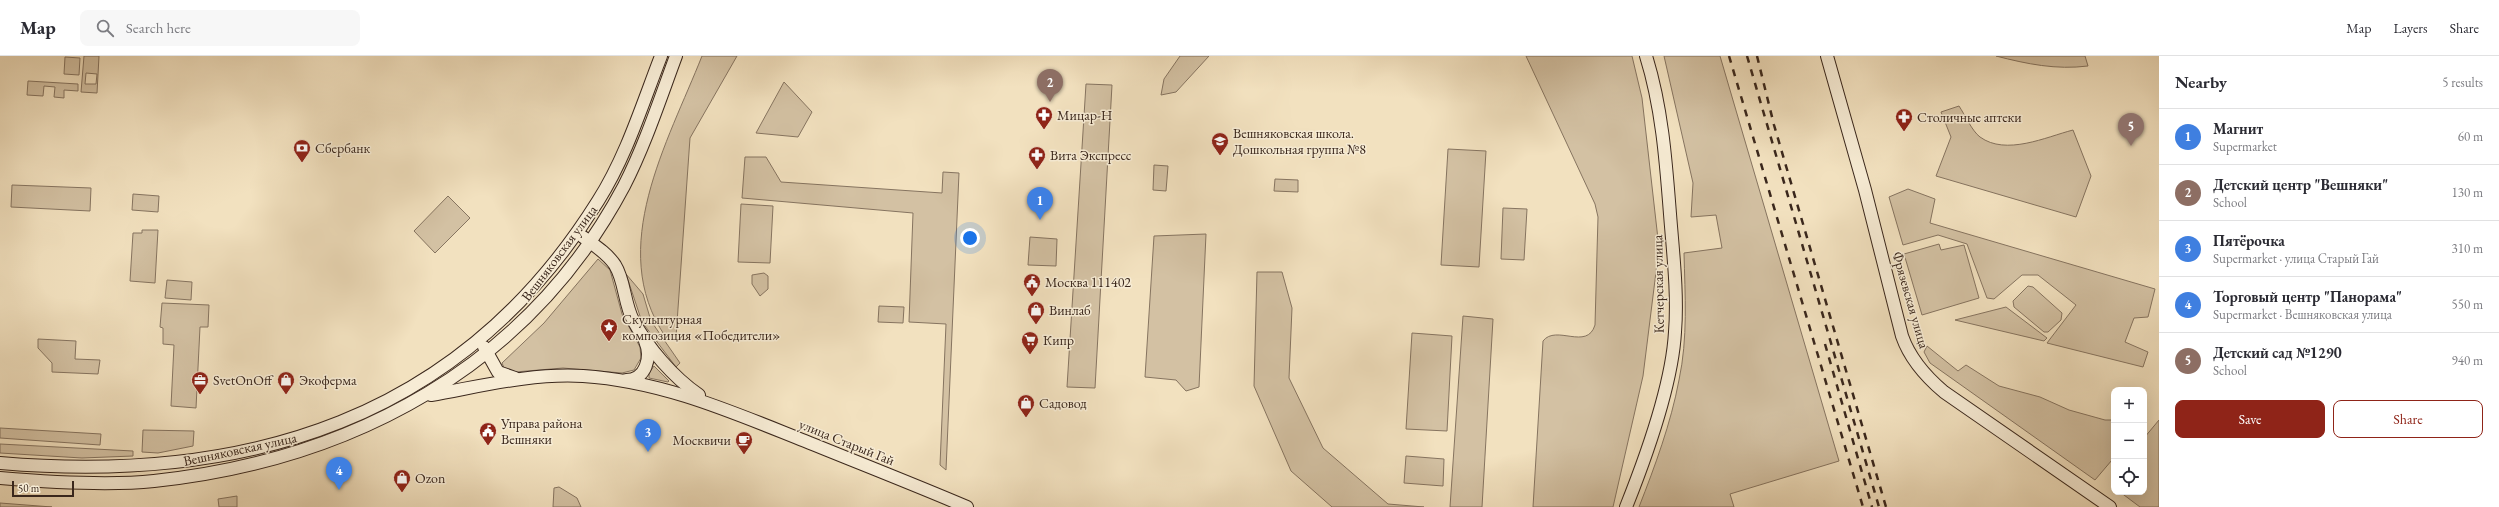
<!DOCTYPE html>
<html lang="en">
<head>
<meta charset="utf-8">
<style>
  body { margin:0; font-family:"EB Garamond",serif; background:#f7f7f7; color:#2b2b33 }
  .controls { position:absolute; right:12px; bottom:12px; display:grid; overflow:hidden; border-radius:8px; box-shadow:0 4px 16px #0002 }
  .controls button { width:36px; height:36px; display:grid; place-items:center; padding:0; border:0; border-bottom:1px solid #e1e1e2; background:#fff; color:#2b2b33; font:20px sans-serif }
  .scale { position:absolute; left:12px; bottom:10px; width:62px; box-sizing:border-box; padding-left:4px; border:2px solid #3a271c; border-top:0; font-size:11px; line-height:14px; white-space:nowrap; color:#3a271c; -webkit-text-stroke:3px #f7ecd5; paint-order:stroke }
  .you { position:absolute; left:970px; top:182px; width:14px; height:14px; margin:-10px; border:3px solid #fff; border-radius:50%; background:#1a73e8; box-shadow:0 0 0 6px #1a73e833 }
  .badge { display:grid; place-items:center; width:26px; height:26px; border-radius:50%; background:#8f2418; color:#fff; font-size:13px; font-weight:700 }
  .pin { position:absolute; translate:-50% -33px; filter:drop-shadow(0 1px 2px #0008) }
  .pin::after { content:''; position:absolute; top:21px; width:14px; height:12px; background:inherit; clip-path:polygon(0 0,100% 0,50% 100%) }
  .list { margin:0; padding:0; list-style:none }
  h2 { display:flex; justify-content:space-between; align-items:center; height:52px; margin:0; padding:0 16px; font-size:17px }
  h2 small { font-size:13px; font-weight:400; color:#7c7c81 }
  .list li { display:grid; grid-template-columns:26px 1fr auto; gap:12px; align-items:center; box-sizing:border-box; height:56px; padding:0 16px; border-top:1px solid #e1e1e2 }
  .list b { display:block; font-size:15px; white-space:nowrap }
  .list p { margin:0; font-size:13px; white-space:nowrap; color:#7c7c81 }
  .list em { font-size:13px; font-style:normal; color:#7c7c81 }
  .actions { display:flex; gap:8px; padding:12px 16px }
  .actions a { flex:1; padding:9px 0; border:1px solid #8f2418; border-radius:8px; text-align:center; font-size:14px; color:#8f2418 }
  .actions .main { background:#8f2418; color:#fff }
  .icon { flex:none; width:22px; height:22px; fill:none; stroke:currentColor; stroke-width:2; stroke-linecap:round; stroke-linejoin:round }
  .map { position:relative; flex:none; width:2159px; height:451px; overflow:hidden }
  header { display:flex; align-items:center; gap:24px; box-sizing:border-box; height:56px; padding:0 20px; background:#fff; border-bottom:1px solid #e1e1e2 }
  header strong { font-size:19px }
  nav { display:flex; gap:22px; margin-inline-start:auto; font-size:14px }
  .search { width:280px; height:36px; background:#f7f7f7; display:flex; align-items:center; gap:10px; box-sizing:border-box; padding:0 14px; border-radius:8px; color:#7c7c81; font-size:15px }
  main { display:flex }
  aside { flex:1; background:#fff }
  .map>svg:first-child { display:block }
  .green { fill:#d3c1a3; stroke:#867460; fill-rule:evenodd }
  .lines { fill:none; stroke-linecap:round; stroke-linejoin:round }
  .secondary-casing { stroke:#3a271c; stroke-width:14 }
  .secondary { stroke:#f7ecd5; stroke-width:12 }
  .rail { stroke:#3a271c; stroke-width:2.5; stroke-dasharray:7 7; stroke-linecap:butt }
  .labels { text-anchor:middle; stroke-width:3; stroke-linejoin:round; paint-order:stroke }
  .poi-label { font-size:14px; fill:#3a271c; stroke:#f7ecd5; text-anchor:start }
  .street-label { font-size:14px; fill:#3a271c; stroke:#f7ecd5 }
</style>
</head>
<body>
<header>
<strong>Map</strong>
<div class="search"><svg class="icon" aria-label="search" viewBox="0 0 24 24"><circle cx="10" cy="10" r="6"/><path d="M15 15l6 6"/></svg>Search here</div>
<nav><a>Map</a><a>Layers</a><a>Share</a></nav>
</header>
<main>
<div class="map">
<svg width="2159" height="451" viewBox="0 0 2159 451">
  <rect width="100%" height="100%" fill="#f2e1bf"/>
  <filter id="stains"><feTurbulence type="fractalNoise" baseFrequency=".005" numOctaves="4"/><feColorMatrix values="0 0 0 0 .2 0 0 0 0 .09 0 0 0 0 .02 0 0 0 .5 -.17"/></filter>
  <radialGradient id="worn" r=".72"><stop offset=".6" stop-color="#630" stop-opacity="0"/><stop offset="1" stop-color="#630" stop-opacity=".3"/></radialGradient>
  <g class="green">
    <path d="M84,0H99L97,37L81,36ZM86,17L97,18L96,28H85Z"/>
    <path d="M702,0H737L690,82L676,281L665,280C606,192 668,86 702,0Z"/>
    <path d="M1180,0H1209L1176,36L1161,39L1164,23Z"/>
    <path d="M1526,0H1632L1642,42L1659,192L1643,320L1613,451H1533L1543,285C1556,268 1587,295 1595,269L1598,161L1595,148Z"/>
    <path d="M1664,0H1720L1839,405L1730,438L1734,451H1639C1655,410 1671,367 1679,324C1688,282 1685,239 1684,197L1722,192L1716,159L1691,161L1693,127Z"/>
    <path d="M1996,0H2085L2088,10C2056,14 2027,8 1996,0Z"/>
    <path d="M65,1L80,2L79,19L64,18Z"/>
    <path d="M28,25L78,28V35L64,34V42L54,41L55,31L44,30L43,40L27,39Z"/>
    <path d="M784,26L812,56L798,81L756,77Z"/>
    <path d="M1086,28L1112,29L1095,332L1067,331Z"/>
    <path d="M1959,50C1965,59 1972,75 1980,81C2006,100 2046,81 2073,74L2091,120L2076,161L1936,120L1951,81L1941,56Z"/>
    <path d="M1448,93L1486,95L1479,211L1441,209Z"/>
    <path d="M745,101H766L781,126L942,137L943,116L959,117L946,414L940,409L946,268L909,266L913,157L742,142Z"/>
    <path d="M1154,109L1168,110L1166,135L1153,134Z"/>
    <path d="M1275,123L1298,124V136L1274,135Z"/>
    <path d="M12,129L91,132L90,155L11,151Z"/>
    <path d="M1908,133L1935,143L1930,167L2155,233L2148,261L2134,262L2125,286L2148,296L2143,311L2047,287L2076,249L2038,219H2022L1994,243L1987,242L1967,188L1938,179L1903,189L1889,141Z"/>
    <path d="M133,138L159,140L158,156L132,154Z"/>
    <path d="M448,140L470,162L435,197L414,175Z"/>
    <path d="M741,148L773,150L770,207L738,206Z"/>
    <path d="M1503,152L1527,153L1524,204L1501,203Z"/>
    <path d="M142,174H158L155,227L130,225L133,177H142Z"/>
    <path d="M1206,178L1199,331L1186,335L1176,324L1145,321L1154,180Z"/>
    <path d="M1030,181L1057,183L1056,210L1028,209Z"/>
    <path d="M1939,188L1941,194L1964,189L1979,242L1922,259L1904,198Z"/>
    <path d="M598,203L610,214L622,258L640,291L641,302L634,314L622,317L563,312L515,316L505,314L502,307L544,267Z"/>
    <path d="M1257,216H1282L1292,252L1289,322L1323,392L1388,448L1424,451H1332L1291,415L1254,330Z"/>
    <path d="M764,217L768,220V233L760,240L752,228V219Z"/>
    <path d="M626,218L643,238L651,265L680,307L676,311L642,266Z"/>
    <path d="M167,224L192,226L191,244L165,242Z"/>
    <path d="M2028,230L2033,231L2062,257L2061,264L2048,276H2044L2014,251L2013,245Z"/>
    <path d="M162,247L209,249L208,271H200L196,352L171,350L174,289L163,288V272L160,271Z"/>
    <path d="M879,250L904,251L903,267L878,266Z"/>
    <path d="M2006,251L2047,282L2044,285L1955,264Z"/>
    <path d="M1463,260L1493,263L1482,451H1450Z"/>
    <path d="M1412,277L1452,280L1447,375L1406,373Z"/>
    <path d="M38,283L76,285L75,303L100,304L98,318L52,316V307L38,292Z"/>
    <path d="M1927,290L1958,315L1966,309L1999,330L2040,341L2069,354L2105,364H2112L2114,405L2112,404L2095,424L1930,307L1924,296Z"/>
    <path d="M654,310L669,325L668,326L649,322V317Z"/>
    <path d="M2159,364V451H2140L2120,436H2144V382Z"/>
    <path d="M0,372L101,378L100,389L0,382Z"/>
    <path d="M143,374L194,375L193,390L158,397L142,396Z"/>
    <path d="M0,388L133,395V400L82,402L0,397Z"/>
    <path d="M1406,400L1444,403L1443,430L1404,427Z"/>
    <path d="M559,431L577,442L581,451H553L554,432Z"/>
    <path d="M237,440V451H219L218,443Z"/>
    <path d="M0,447L52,451H0Z"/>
  </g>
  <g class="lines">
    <g class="secondary-casing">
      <g id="secondary">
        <path d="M1827,0L1865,134L1902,280C1910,303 1925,320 1944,336L2110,451"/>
        <path d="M583,181C594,189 607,197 615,209C625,225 624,247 633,264C648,292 673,321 699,339"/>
        <path d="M484,291L498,316L515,322"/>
        <path d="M626,324C646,324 652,301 645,285"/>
        <path d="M431,339C482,330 531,317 583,320C662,325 732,356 805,385C859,407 913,428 967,451"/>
        <path d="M0,407C247,428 461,364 598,145C626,101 642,49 661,0"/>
        <path d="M0,422C47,426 107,430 154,425C352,404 528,311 624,130C645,89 660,43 676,0"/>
        <path d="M1626,451C1646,401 1672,330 1675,276C1678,238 1673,197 1670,158C1666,106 1662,51 1646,0"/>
      </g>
    </g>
    <use href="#secondary" class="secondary"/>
    <g class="rail">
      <path d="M1729,0L1863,451"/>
      <path d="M1747,0L1879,451"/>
      <path d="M1757,0L1774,69L1886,451"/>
      <path d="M1825,288L1872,451"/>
    </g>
  </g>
  <defs>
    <g id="pharmacy-pin" transform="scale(0.9)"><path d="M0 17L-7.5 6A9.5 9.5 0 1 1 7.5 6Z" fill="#8f2418" stroke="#f7ecd5"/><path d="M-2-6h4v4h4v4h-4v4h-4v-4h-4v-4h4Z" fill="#fff"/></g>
    <g id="school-pin" transform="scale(0.9)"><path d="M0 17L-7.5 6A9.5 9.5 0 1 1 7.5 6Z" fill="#8f2418" stroke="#f7ecd5"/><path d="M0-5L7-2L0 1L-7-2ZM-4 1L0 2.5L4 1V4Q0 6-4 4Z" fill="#fff"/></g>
    <g id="bank-pin" transform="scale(0.9)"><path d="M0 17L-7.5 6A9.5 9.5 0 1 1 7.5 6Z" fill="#8f2418" stroke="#f7ecd5"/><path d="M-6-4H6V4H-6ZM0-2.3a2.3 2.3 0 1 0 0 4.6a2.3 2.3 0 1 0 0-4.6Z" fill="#fff"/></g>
    <g id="civic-pin" transform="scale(0.9)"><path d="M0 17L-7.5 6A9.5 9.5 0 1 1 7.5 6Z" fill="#8f2418" stroke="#f7ecd5"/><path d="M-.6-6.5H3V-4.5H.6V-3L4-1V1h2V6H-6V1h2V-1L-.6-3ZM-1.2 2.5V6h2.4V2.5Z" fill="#fff"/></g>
    <g id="shop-pin" transform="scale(0.9)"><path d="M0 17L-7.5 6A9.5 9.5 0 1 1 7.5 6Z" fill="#8f2418" stroke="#f7ecd5"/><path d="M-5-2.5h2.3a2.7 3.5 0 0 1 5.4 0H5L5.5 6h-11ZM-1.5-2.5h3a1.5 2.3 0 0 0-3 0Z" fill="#fff"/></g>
    <g id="sight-pin" transform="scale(0.9)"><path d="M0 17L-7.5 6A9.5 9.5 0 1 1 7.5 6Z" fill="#8f2418" stroke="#f7ecd5"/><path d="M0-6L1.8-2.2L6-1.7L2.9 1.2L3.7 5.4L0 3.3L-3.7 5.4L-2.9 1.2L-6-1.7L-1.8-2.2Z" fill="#fff"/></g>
    <g id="supermarket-pin" transform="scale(0.9)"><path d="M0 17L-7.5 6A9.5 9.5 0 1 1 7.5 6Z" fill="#8f2418" stroke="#f7ecd5"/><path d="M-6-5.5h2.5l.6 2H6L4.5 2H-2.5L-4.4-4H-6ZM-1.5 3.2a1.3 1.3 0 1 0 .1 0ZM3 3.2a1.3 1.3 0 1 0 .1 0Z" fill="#fff"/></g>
    <g id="office-pin" transform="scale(0.9)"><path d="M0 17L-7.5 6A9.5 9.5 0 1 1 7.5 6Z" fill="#8f2418" stroke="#f7ecd5"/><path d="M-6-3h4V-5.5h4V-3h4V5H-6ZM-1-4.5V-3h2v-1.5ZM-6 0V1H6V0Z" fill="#fff"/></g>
    <g id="cafe-pin" transform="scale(0.9)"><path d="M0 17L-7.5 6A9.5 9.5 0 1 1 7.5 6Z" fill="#8f2418" stroke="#f7ecd5"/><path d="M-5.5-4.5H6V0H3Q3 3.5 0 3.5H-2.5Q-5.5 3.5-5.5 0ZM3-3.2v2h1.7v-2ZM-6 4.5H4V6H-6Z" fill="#fff"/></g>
  </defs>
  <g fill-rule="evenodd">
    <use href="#pharmacy-pin" x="1044" y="59"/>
    <use href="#pharmacy-pin" x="1904" y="61"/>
    <use href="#school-pin" x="1220" y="85"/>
    <use href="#bank-pin" x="302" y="92"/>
    <use href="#pharmacy-pin" x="1037" y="99"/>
    <use href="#civic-pin" x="1032" y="226"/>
    <use href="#shop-pin" x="1036" y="254"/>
    <use href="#sight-pin" x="609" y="271"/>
    <use href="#supermarket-pin" x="1030" y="284"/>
    <use href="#office-pin" x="200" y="324"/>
    <use href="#shop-pin" x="286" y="324"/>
    <use href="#shop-pin" x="1026" y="347"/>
    <use href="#civic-pin" x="488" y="375"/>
    <use href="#cafe-pin" x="744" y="384"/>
    <use href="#shop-pin" x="402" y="422"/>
  </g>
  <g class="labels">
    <g class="poi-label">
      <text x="1057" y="64">Мицар-Н</text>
      <text x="1917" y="66">Столичные аптеки</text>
      <text x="1233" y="82">Вешняковская школа.<tspan x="1233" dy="16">Дошкольная группа №8</tspan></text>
      <text x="315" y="97">Сбербанк</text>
      <text x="1050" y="104">Вита Экспресс</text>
      <text x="1045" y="231">Москва 111402</text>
      <text x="1049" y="259">Винлаб</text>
      <text x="622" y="268">Скульптурная<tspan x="622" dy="16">композиция «Победители»</tspan></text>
      <text x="1043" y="289">Кипр</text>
      <text x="213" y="329">SvetOnOff</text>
      <text x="299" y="329">Экоферма</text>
      <text x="1039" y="352">Садовод</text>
      <text x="501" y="372">Управа района<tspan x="501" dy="16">Вешняки</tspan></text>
      <text x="731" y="389" text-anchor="end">Москвичи</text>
      <text x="415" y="427">Ozon</text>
    </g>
    <g class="street-label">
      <text transform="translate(559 197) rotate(-53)" y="5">Вешняковская улица</text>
      <text transform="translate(1658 228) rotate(-91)" y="5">Кетчерская улица</text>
      <text transform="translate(1911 244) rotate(74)" y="5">Фрязевская улица</text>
      <text transform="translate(847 386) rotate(22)" y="5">улица Старый Гай</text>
      <text transform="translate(240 393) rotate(-12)" y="5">Вешняковская улица</text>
    </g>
  </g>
  <rect width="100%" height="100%" filter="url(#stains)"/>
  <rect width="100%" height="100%" fill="url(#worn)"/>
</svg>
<div class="controls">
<button>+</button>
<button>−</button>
<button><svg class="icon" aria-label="locate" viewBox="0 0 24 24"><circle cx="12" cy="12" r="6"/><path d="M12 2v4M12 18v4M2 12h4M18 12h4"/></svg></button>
</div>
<div class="scale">50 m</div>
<div class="you"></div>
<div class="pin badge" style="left:1040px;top:164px;background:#3f7fe0">1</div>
<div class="pin badge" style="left:1050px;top:46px;background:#8d6e63">2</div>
<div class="pin badge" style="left:648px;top:396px;background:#3f7fe0">3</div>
<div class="pin badge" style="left:339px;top:434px;background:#3f7fe0">4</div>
<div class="pin badge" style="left:2131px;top:90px;background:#8d6e63">5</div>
</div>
<aside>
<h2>Nearby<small>5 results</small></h2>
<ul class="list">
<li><span class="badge" style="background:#3f7fe0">1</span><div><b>Магнит</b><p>Supermarket</p></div><em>60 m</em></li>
<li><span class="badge" style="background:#8d6e63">2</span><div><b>Детский центр &quot;Вешняки&quot;</b><p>School</p></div><em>130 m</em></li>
<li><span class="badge" style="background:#3f7fe0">3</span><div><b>Пятёрочка</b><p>Supermarket · улица Старый Гай</p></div><em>310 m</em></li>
<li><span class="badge" style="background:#3f7fe0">4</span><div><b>Торговый центр &quot;Панорама&quot;</b><p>Supermarket · Вешняковская улица</p></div><em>550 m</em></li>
<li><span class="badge" style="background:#8d6e63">5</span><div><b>Детский сад №1290</b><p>School</p></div><em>940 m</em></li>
</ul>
<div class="actions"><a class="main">Save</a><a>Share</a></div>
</aside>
</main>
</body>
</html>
